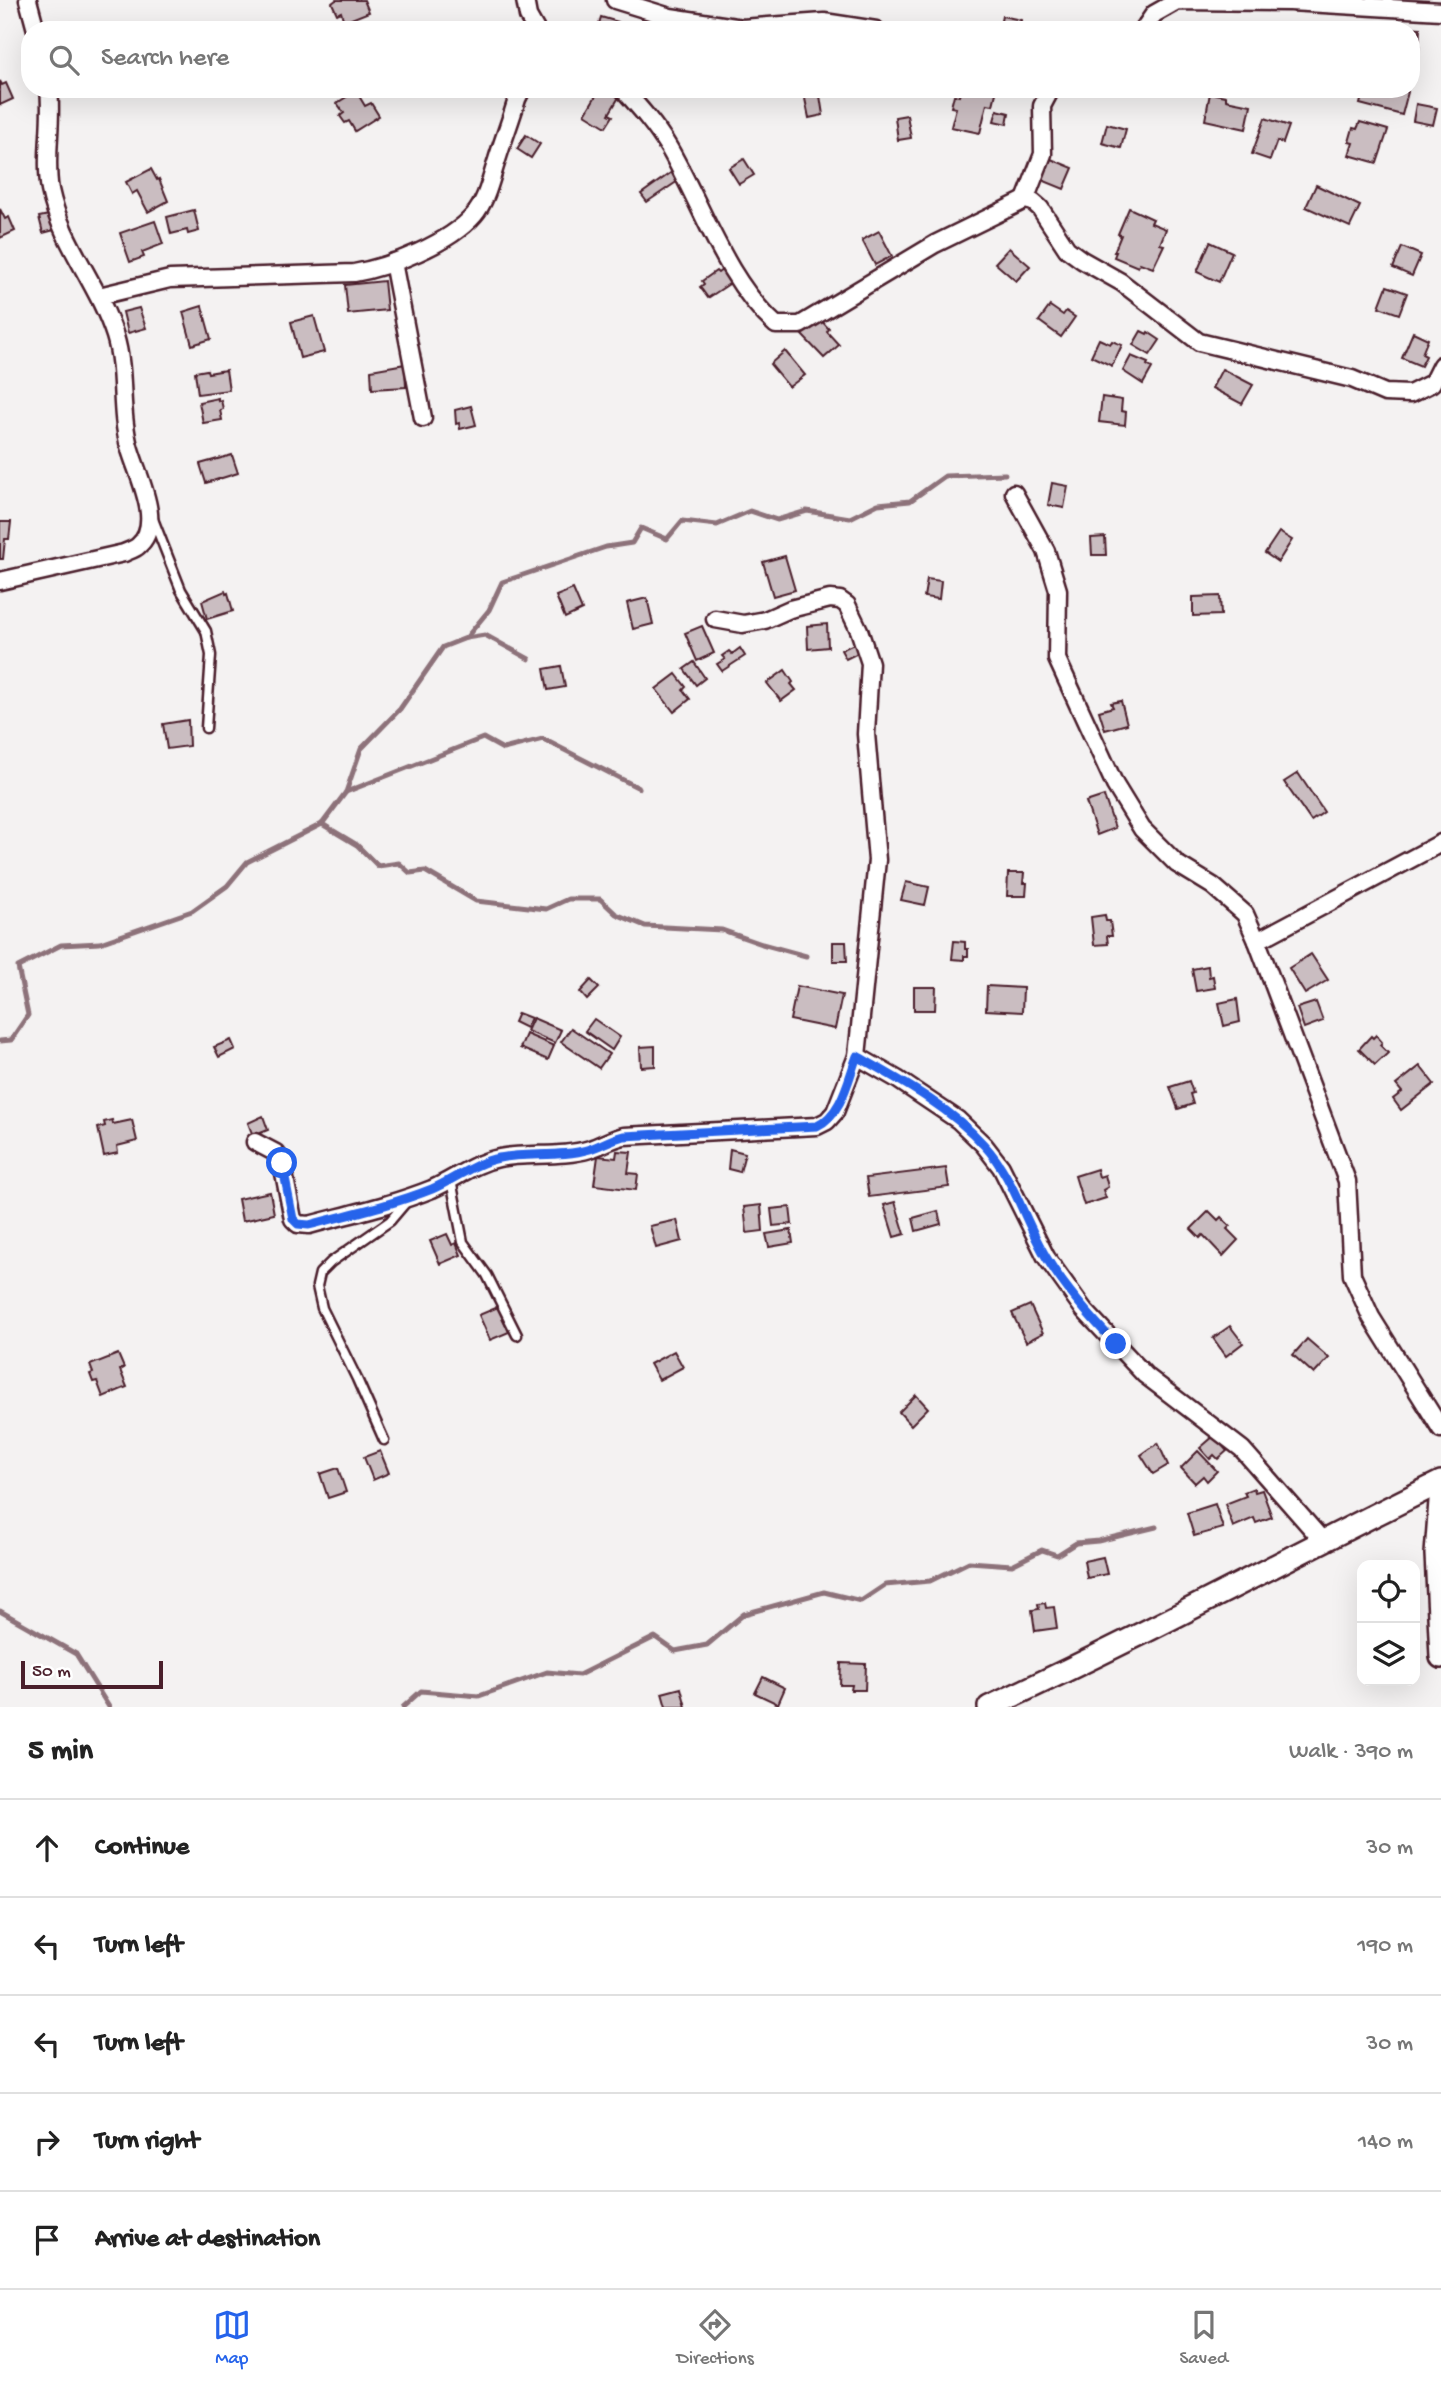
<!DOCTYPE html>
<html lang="en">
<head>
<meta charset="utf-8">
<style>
  body { margin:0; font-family:"Gochi Hand",sans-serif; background:#f2f2f2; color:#222 }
  .controls { position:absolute; right:21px; bottom:21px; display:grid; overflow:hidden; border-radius:14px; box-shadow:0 7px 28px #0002 }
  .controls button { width:63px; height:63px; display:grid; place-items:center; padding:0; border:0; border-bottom:2px solid #e0e0e0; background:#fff; color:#222; font:35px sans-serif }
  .scale { position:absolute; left:21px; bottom:18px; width:142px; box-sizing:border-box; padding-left:7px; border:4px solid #4a1f2b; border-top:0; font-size:19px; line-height:24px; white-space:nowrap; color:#4a1f2b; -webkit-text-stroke:5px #fff; paint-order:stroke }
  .stop { position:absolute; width:21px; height:21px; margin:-16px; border:5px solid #2563eb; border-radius:50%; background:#fff }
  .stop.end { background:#2563eb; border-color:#fff; box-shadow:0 2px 7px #0008 }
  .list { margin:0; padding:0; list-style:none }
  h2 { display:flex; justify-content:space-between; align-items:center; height:91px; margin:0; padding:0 28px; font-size:30px }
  h2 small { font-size:23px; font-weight:400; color:#767676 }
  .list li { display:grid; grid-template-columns:46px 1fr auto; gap:21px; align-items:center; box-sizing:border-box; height:98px; padding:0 28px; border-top:2px solid #e0e0e0 }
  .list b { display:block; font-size:26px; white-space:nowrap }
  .list em { font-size:23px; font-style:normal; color:#767676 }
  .icon { flex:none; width:38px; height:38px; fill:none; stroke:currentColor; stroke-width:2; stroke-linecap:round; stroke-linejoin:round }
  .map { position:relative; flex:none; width:1441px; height:1707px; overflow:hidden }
  .search { position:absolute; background:#fff; box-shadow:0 7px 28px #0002; left:21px; right:21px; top:21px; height:77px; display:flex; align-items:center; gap:18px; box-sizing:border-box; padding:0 24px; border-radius:28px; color:#767676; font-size:26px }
  .sheet { height:581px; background:#fff }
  nav { display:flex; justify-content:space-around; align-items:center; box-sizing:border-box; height:98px; border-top:2px solid #e0e0e0; background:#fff; font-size:19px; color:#767676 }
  nav a { display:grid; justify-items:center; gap:4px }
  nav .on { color:#2563eb }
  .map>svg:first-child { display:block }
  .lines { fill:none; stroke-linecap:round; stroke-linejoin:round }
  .stream { stroke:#8d727a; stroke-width:5 }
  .building { fill:#cabdc1; stroke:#4a1f2b; stroke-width:2 }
  .lane-casing { stroke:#4a1f2b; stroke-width:13 }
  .street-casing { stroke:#4a1f2b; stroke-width:21 }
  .secondary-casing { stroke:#4a1f2b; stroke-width:26 }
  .lane { stroke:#fff; stroke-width:8 }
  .street { stroke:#fff; stroke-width:16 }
  .secondary { stroke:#fff; stroke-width:21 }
  .route { stroke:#2563eb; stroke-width:9 }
</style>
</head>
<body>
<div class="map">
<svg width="1441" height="1707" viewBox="0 0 1441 1707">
  <rect width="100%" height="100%" fill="#f4f2f2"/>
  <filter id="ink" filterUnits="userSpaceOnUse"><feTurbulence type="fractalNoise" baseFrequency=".0143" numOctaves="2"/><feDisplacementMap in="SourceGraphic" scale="14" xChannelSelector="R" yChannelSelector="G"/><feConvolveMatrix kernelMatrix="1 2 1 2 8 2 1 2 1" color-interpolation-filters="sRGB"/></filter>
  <g filter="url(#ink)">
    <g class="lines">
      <g class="stream">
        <path d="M466,638L485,635L529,659"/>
        <path d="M346,792L483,738L503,749L543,739L639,788"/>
        <path d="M322,824L357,845L378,866L399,863L410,873L425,871L476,901L546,909L568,899H600L616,914L645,926L722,930L762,944L806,956"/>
        <path d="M0,1041L11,1040L28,1015L18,967L61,945L100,943L192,911L227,886L247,862L322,824L346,792L361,749L400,709L443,647L466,638L489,610L502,582L606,547L632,543L641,528L667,539L682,521L717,525L750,511L777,520L807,511L850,518L878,504L910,501L945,476L1005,474"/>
        <path d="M0,1611L76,1654L109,1707"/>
        <path d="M403,1707L421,1691L479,1696L547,1672L579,1675L655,1637L675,1651L707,1645L744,1614L824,1592L861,1601L885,1585L930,1581L969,1562L1012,1565L1042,1550L1057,1555L1076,1543L1098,1541L1156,1527"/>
      </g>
    </g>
    <g class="building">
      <path d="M336,0H364L369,12L344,22L341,12L337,14L332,3Z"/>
      <path d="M1002,16L1021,20L1019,30H999Z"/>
      <path d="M601,17L618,22L615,30H597Z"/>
      <path d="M1406,27L1420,28L1419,52H1411V30H1406Z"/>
      <path d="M0,81L2,85L6,83L13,99L0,105Z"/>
      <path d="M600,89H606L619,97L609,114L613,116L606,127L585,114Z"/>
      <path d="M803,89H819L823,115L809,118Z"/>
      <path d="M961,89H997L993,105L987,104L980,133L951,127L956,108L951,107L954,95L959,96Z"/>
      <path d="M1364,89H1399L1408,92L1402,115L1360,104Z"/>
      <path d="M356,91L365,106L371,103L379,116L355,131L349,121L345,123L340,116L344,113L337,103Z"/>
      <path d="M1210,93L1226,96V100L1251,105L1246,129L1205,120Z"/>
      <path d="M1416,104L1437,108L1433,125L1413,121Z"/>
      <path d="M997,110L1009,113L1007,124L994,121Z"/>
      <path d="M907,115L911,138L898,140L895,117Z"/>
      <path d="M1265,118L1289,126L1283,143L1277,141L1270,160L1252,154Z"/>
      <path d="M1360,122L1388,130L1377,163L1349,155L1353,143L1349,142L1353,128L1357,129Z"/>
      <path d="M1107,124L1126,129L1121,148L1102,143Z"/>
      <path d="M526,135L540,144L531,158L517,149Z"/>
      <path d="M1046,157L1073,168L1064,189L1037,178Z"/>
      <path d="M744,159L754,175L739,184L729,168Z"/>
      <path d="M151,169L157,180L159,179L168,201L148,212L137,191L132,194L126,182Z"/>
      <path d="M672,172L678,181L647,202L641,194Z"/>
      <path d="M1316,185L1360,206L1350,227L1306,207Z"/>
      <path d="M1129,208L1153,219L1151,223L1166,229L1160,244L1164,245L1153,268L1140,263L1138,267L1114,257L1116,252H1114L1121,235L1118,234Z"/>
      <path d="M0,209L5,219L9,217L15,231L0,238Z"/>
      <path d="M194,210L199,231L188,234L187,230L171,234L167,217Z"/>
      <path d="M54,214L58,229L43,233L39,217Z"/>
      <path d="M155,221L163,244L142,252L144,257L130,262L120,233Z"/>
      <path d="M879,231L892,256L875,265L862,240Z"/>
      <path d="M1210,242L1232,252L1219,282L1197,272Z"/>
      <path d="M1402,247L1421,255L1412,276L1393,268Z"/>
      <path d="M1009,248L1030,266L1016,281L995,263Z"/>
      <path d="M723,269L732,282L708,298L700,287L704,284L702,281L716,271L718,273Z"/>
      <path d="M384,281L387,310L348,314L345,285Z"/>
      <path d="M1387,286L1407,293L1399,314L1379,307Z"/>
      <path d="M202,306L211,339L192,345L183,312Z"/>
      <path d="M1050,306L1063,315L1066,311L1075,317L1061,337L1039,321Z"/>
      <path d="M139,308L146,328L128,333L123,312Z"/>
      <path d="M314,316L324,352L300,358L291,322Z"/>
      <path d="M820,319L829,329L827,332L839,345L824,358L802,335Z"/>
      <path d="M1141,331L1147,334L1148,332L1160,340L1150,355L1133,345Z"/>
      <path d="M1413,332L1428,339L1422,354L1426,356L1421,366L1402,358Z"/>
      <path d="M1099,339L1110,344L1112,341L1122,345L1112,366L1091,356Z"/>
      <path d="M785,351L805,375L789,387L770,364Z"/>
      <path d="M1131,356L1148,363L1147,365L1152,368L1143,384L1123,371Z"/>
      <path d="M405,364L406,387L372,389L371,370Z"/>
      <path d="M1222,369L1253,385L1242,404L1212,388Z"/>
      <path d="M207,370L208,373L226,370L229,390L198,394L195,372Z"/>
      <path d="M1102,397L1122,400L1121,411L1126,412L1125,425L1099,422Z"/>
      <path d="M218,398V401L221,400L223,409L220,410L222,420L203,423L199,402Z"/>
      <path d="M471,406L476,425L460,429L459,423L456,424L455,410Z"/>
      <path d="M232,455L238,473L206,483L200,464Z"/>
      <path d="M1052,483L1068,486L1064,508L1048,505Z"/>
      <path d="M0,522H11L9,539H5L3,559H0Z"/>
      <path d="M1279,532L1292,540L1278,562L1265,553Z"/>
      <path d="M1105,537L1106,555H1092L1091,538Z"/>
      <path d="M785,556L795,590L773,596L763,562Z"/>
      <path d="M927,579L941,581L939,599L924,597Z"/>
      <path d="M573,589L582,610L565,618L556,596Z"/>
      <path d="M225,591L226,594L228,593L233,611L207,619L202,601Z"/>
      <path d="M1220,596L1221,615L1193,616V597Z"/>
      <path d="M647,598L653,624L633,629L627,603Z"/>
      <path d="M827,624L828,647L808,649L807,626Z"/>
      <path d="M702,626L714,653L697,661L685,633Z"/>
      <path d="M856,643L860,652L846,659L841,650Z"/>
      <path d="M740,648L745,656L722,671L717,664L725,659L722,656L729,651L732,654Z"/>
      <path d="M694,662L705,678L696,685L684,669Z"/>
      <path d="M561,666L565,687L548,690L544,669Z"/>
      <path d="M785,670L793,682L791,684L796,690L781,701L767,683Z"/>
      <path d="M676,674L686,687L683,690L690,699L674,712L656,689Z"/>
      <path d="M1121,701L1127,724L1105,730L1099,711L1113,707L1111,703Z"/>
      <path d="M188,720L189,746L167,749L163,724Z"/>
      <path d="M1298,773L1324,812L1311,821L1284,782Z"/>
      <path d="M1104,796L1115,828L1097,835L1086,802Z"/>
      <path d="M1008,873H1024L1023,883H1027L1026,896H1007Z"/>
      <path d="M906,882L929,887L925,905L901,900Z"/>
      <path d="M1105,915L1106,921H1110L1112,936H1107L1108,944L1094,945L1091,917Z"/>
      <path d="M954,941L965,942V949H968V956H964V960L952,959Z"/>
      <path d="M833,942H846L847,961H833Z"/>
      <path d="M1311,954L1328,980L1305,994L1289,968Z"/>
      <path d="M1208,966L1209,977L1213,976L1215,988L1196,991L1192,969Z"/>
      <path d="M591,980L599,988L587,1000L580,992Z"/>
      <path d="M797,986L842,995L835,1029L790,1020Z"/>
      <path d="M987,986L1023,988L1022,1012L986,1010Z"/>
      <path d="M914,987H936L935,1010H914Z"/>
      <path d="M1237,999L1240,1022L1224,1026L1219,1003Z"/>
      <path d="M1316,1002L1323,1021L1304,1028L1297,1008Z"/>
      <path d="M518,1013L531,1018L526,1028L514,1022Z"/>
      <path d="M533,1018L561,1030L555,1043L527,1031Z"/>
      <path d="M594,1019L620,1037L612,1050L585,1031Z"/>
      <path d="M571,1028L609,1054L599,1068L561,1042Z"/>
      <path d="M526,1034L554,1046L548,1060L520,1048Z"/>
      <path d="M1376,1035L1382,1042L1380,1045L1388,1053L1375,1065L1359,1049L1371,1036L1373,1038Z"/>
      <path d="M231,1040L235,1049L219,1057L214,1047Z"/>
      <path d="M655,1046V1066L641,1067L640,1047Z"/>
      <path d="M1420,1066L1434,1084L1401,1110L1393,1099L1402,1092L1396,1085Z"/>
      <path d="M1189,1081L1193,1093L1190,1094L1193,1104L1178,1109L1170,1087Z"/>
      <path d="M263,1116L268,1130L253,1136L248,1123Z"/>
      <path d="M112,1120L113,1124L132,1120L137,1141L117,1146L118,1153L104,1156L98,1128L105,1126L104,1122Z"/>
      <path d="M730,1149L745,1153L740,1172L728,1169Z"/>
      <path d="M617,1151L631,1152L628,1173L638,1174L636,1190L594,1185L598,1156L616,1158Z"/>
      <path d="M946,1168L949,1187L869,1197L866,1178Z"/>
      <path d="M1097,1169L1099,1177L1105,1175L1108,1187L1103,1190L1106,1198L1084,1205L1075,1176Z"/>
      <path d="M270,1192L274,1214L242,1221L238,1199Z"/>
      <path d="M895,1202L905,1234L894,1237L884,1205Z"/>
      <path d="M761,1205L763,1231L747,1233L744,1207Z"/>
      <path d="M790,1207L792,1224L773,1226L771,1209Z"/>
      <path d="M938,1211L941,1224L916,1231L913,1218Z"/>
      <path d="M1209,1211L1218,1220L1221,1217L1230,1226L1227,1229L1238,1240L1223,1256L1203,1235L1200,1238L1191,1229Z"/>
      <path d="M677,1220L682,1241L656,1248L650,1226Z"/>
      <path d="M791,1230L793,1243L769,1247L766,1234Z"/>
      <path d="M447,1234L452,1245L456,1243L461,1255L440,1264L430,1241Z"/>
      <path d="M1030,1305L1043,1333L1026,1342L1012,1313Z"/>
      <path d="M498,1307L509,1332L490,1340L479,1315Z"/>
      <path d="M1230,1326L1243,1343L1226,1356L1213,1338Z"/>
      <path d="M1307,1339L1329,1358L1314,1374L1293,1355Z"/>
      <path d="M674,1351L683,1367L659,1380L650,1364Z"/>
      <path d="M118,1354L124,1368L120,1370L127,1387L103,1397L97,1381L93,1382L90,1374L93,1373L90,1365Z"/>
      <path d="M916,1395L928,1408L911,1425L899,1412Z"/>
      <path d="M1214,1436L1227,1451L1218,1459L1214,1455L1210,1459L1200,1448Z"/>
      <path d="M1158,1443L1168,1465L1153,1474L1141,1455Z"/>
      <path d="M380,1451L389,1473L373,1480L364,1457Z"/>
      <path d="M1198,1451L1217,1471L1207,1481L1203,1476L1195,1483L1181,1468Z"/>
      <path d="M338,1468L346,1492L328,1498L320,1474Z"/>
      <path d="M1254,1488L1255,1492L1262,1490L1272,1517L1256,1523L1254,1518L1233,1527L1225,1504L1246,1496L1244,1492Z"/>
      <path d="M1215,1504L1223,1528L1194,1536L1187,1513Z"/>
      <path d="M1103,1557L1107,1574L1087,1578L1084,1561Z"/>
      <path d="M1045,1603L1046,1608L1054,1607L1057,1628L1035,1631L1032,1610L1039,1609L1038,1604Z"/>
      <path d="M841,1663L866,1664L865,1690H851L852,1685H840Z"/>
      <path d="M763,1677L785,1688L778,1704L755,1693Z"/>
      <path d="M681,1688L686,1707H666L662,1693Z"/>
    </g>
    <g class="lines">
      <g class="lane-casing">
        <g id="lane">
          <path d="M153,519L181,590L206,631L211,655L206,728"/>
          <path d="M451,1180L463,1242L487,1275L517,1335"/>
          <path d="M384,1440L357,1379L322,1308L317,1286L320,1273L331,1262L390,1221L407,1201"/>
        </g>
      </g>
      <g class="street-casing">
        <g id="street">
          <path d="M28,0L36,30"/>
          <path d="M525,0L528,16L536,30"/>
          <path d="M615,0L670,17L742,28L824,22L876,30"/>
          <path d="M1143,30L1154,14L1177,1L1290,2L1441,11"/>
          <path d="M623,89C640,108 656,126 669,148C703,207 725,279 776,325H800L935,244L1025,200L1033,202L1040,208L1067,249L1082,260L1121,282L1199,342L1352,379L1385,393L1410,394L1432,383L1441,365"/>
          <path d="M1025,200L1043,154L1042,106L1051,89"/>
          <path d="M393,262L423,418"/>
          <path d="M99,296L170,279L354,273C390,267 450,243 474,215C487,200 491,178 497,160C503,140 511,120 517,99L522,89"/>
          <path d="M1014,493L1046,551L1058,590L1057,659L1115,785L1142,829L1177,864L1213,886L1245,914L1257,941L1347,1181L1352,1275L1371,1317L1441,1429"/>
          <path d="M0,581L124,553C128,551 135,549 138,546C165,524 136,473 129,446C119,410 126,372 115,336C99,285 61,243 50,190C44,157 53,123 49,89"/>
          <path d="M1257,941L1441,843"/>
          <path d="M857,1056L897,1079L958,1120L984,1145L1001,1167L1046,1257L1084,1310L1145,1375L1242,1449L1322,1540"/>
          <path d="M255,1142L276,1153L282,1163L293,1219L298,1224L309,1225C350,1214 392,1205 432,1189C455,1179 474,1163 499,1158C529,1152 560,1158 590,1149C602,1145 611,1139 624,1136L817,1126L827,1121L835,1112L857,1056L877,860L866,734L870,663L859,630L847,605L840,600L830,599L790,609L765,620L743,624L715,619"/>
        </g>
      </g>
      <g class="secondary-casing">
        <g id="secondary">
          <path d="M1441,1488L1436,1554L1441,1657"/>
          <path d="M989,1707C1142,1637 1290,1556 1441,1482"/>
        </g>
      </g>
      <use href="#lane" class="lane"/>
      <use href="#street" class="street"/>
      <use href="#secondary" class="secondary"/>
    </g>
  </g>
  <g class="lines" filter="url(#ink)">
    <path class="route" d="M282,1163L293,1219L298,1224L309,1225C350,1214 392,1205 432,1189C455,1179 474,1163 499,1158C529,1152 560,1158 590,1149C602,1145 611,1139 624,1136L817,1126C842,1114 848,1080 857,1056C901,1081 950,1107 984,1145C1013,1176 1024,1220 1046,1257C1065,1289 1090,1317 1116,1344"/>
  </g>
</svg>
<div class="controls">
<button><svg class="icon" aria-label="locate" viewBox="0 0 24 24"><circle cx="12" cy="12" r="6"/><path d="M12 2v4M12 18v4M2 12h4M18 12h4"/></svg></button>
<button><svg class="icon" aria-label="layers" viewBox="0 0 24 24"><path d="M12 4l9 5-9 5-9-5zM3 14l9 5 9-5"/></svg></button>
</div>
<div class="scale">50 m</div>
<div class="stop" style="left:282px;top:1163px"></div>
<div class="stop end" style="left:1116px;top:1344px"></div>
<div class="search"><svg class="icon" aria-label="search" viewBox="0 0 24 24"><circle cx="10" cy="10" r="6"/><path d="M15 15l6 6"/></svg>Search here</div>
</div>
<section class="sheet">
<h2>5 min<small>Walk · 390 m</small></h2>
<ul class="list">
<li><svg class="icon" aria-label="ahead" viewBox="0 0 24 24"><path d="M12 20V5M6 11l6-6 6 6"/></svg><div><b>Continue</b></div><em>30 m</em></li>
<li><svg class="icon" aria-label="left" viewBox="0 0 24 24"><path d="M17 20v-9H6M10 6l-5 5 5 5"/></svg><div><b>Turn left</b></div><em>190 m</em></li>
<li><svg class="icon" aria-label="left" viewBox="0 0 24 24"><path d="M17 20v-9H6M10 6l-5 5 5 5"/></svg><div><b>Turn left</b></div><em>30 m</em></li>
<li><svg class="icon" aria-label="right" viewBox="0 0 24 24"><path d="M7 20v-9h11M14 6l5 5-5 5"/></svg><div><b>Turn right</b></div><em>140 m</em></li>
<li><svg class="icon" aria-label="arrive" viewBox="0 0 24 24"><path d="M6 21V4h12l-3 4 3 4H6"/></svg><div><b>Arrive at destination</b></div></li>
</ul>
</section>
<nav>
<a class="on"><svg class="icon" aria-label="map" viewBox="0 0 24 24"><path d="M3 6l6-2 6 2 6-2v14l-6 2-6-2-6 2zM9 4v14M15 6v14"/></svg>Map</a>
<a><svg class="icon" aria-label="directions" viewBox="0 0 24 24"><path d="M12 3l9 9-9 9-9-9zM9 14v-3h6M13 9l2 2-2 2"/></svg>Directions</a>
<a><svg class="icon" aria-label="saved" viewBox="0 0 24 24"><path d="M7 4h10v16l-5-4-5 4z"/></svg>Saved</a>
</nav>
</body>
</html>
